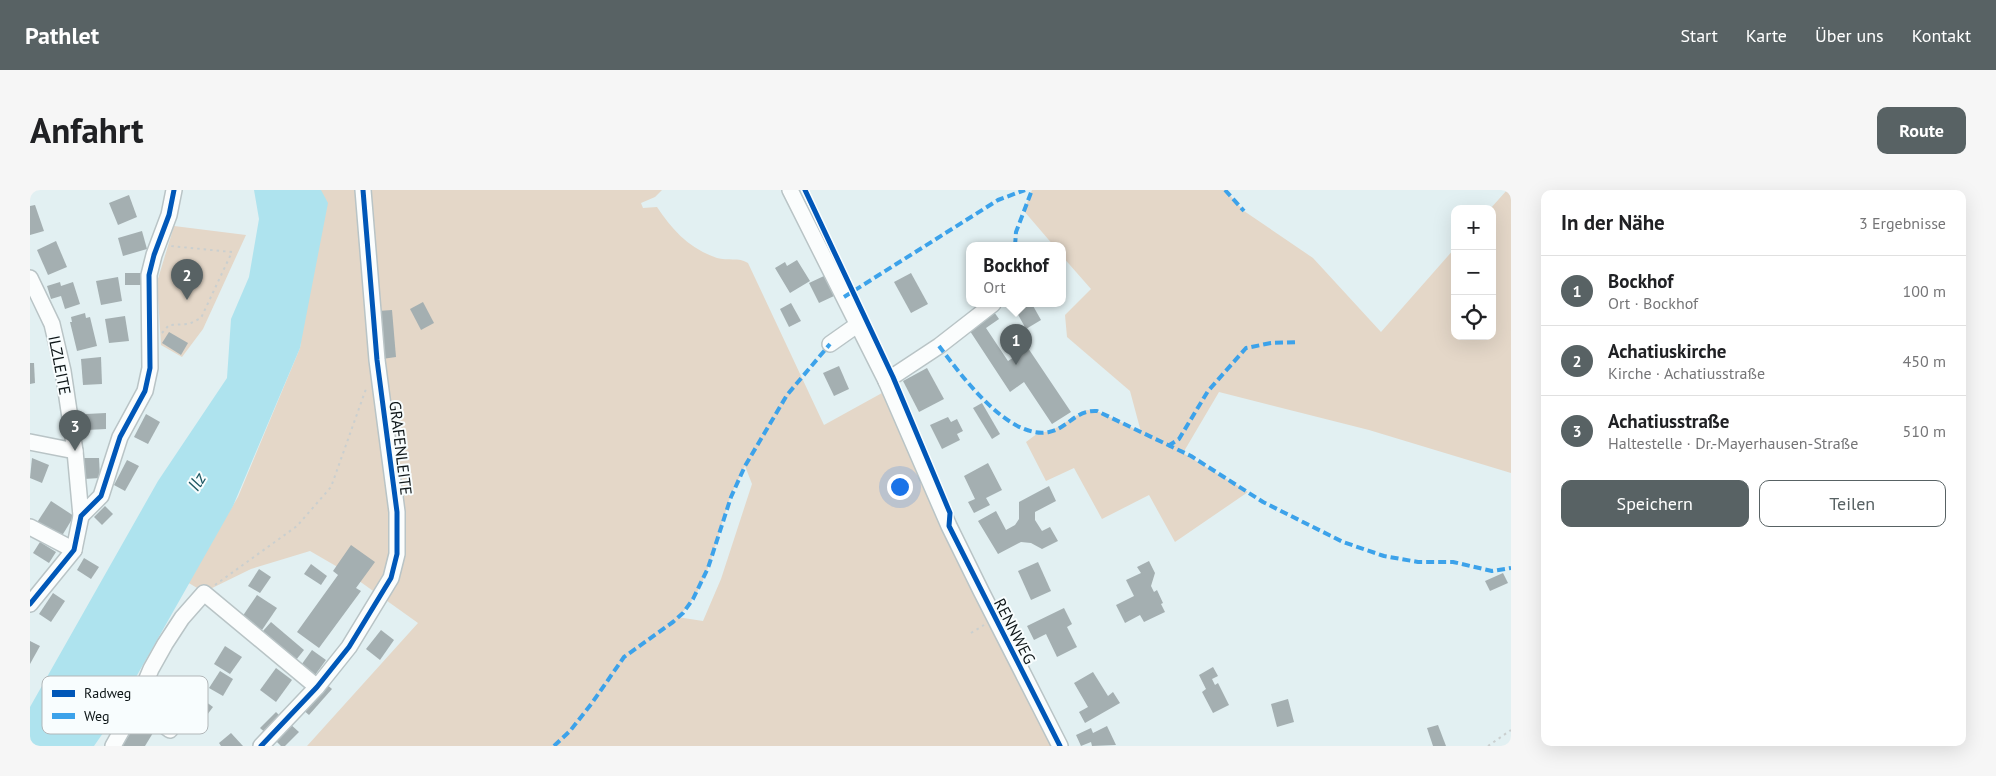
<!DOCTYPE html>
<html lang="de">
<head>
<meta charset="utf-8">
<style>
  body { margin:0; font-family:"PT Sans",sans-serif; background:#f6f6f6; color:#202124 }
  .controls { position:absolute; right:15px; top:15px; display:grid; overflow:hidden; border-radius:10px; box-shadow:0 5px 20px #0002 }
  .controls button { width:45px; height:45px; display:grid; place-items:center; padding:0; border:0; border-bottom:1px solid #e0e0e0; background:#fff; color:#202124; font:25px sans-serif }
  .you { position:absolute; left:869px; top:296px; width:18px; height:18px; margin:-12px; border:4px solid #fff; border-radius:50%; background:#1a73e8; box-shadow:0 0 0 8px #1a73e833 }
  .badge { display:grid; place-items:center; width:32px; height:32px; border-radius:50%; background:#586264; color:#fff; font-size:16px; font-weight:700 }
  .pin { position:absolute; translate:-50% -41px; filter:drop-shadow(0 1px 2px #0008) }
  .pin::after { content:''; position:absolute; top:26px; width:18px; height:15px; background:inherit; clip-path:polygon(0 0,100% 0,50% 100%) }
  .popup { position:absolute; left:936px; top:52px; width:100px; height:65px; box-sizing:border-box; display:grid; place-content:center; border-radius:10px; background:#fff; filter:drop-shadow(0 1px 4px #0005); font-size:16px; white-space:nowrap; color:#757577 }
  .popup b { font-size:19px; color:#202124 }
  .popup::after { content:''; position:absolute; left:50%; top:100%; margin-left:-10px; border:10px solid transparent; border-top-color:#fff }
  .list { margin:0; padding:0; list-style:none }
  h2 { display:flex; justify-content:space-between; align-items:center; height:65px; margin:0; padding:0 20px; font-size:21px }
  h2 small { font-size:16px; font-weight:400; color:#757577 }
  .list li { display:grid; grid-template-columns:32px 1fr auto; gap:15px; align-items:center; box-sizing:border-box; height:70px; padding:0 20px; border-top:1px solid #e0e0e0 }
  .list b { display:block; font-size:19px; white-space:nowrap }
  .list p { margin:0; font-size:16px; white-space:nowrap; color:#757577 }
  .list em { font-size:16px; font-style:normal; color:#757577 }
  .actions { display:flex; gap:10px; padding:15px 20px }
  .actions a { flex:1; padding:11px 0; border:1px solid #586264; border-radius:10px; text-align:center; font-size:18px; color:#586264 }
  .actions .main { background:#586264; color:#fff }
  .icon { flex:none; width:28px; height:28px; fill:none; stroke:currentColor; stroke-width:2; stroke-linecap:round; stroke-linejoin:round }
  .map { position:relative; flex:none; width:1481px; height:556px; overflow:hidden; border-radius:10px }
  header { display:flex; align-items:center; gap:30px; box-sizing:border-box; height:70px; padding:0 25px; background:#586264; color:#fff }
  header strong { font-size:24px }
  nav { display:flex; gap:28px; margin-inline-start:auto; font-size:18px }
  .intro { display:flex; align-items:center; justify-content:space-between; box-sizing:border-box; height:120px; padding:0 30px }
  h1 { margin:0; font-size:35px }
  .button { padding:12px 22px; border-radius:10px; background:#586264; color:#fff; font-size:18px; font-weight:700 }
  main { display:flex; gap:30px; padding:0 30px }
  aside { flex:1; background:#fff; border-radius:10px; box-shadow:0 5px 20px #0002 }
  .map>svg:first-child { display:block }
  .green { fill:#e4d7c8; fill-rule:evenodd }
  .water { fill:#aee3ee }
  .building { fill:#a4afb1 }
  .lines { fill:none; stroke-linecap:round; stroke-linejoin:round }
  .minor-casing { stroke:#b9c4c6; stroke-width:18 }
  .path { stroke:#cacfcf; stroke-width:2; stroke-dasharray:2.5 4; stroke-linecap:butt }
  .minor { stroke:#fbfdfd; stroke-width:15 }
  .quiet { stroke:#3ca2ea; stroke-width:4; stroke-dasharray:8 4; stroke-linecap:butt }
  .cycleway-casing { stroke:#f8fdfe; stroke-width:8 }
  .cycleway { stroke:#0057b8; stroke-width:5 }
  .labels { text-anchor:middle; stroke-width:4; stroke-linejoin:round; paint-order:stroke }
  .street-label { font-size:16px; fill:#0d1517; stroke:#f8fdfe }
  .water-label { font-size:18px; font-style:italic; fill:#1f5964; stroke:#f8fdfe }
  .key { fill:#f8fdfe; stroke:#b2b7b9; stroke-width:1 }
  .key-label { font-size:14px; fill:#0d1517 }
</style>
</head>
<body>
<header>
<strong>Pathlet</strong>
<nav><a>Start</a><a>Karte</a><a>Über uns</a><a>Kontakt</a></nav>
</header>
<div class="intro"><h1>Anfahrt</h1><a class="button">Route</a></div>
<main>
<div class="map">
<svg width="1481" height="556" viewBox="0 0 1481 556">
  <rect width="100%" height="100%" fill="#e2f0f2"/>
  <g class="green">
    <path d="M290,0H632L625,7L611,13L613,18L627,17C642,40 660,59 687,68C697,71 709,67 718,73L794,235L852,203L1024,556H277L388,433L318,383L280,361L221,379L174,402L157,392L208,307L270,158ZM715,276L722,294L691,389L673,431L647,427C678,403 687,344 700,308C704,297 710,287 715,276Z"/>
    <path d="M1002,0H1195L1214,21L1283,68L1351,142L1425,58V146H1462V19H1460L1477,0H1481V283L1339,240L1189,202L1153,263L1218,302L1145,352L1119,305L1072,329L1044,278L1016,291L996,252L1008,243L1021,241L1056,220L1067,221L1111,242L1100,201L1037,147L1035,125L1061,99L1032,66V56H1024L994,21Z"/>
    <path d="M144,36L216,45L173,139L152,167L131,155L127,92Z"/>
  </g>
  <path class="water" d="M224,0H291L298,13L270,158L203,316L80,533L64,556H0V517L128,291L197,188L201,129L219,87L229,29Z"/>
  <g class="building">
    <path d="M99,5L107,27L88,35L79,13Z"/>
    <path d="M5,15L14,41L0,45V16Z"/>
    <path d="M112,41L117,59L93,66L88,48Z"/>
    <path d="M26,51L37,77L18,85L7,60Z"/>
    <path d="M767,70L780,91L760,103L745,78L755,72L757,76Z"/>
    <rect x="95" y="83" width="17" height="12"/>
    <path d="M881,83L898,114L881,123L864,92Z"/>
    <path d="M794,86L804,106L789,113L779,93Z"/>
    <path d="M88,87L92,111L71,115L66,91Z"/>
    <path d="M30,92L31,96L43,92L50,114L35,119L31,106L21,109L17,96Z"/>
    <path d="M393,112L404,133L391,140L380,119Z"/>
    <path d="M761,113L771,131L759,137L750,119Z"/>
    <path d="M998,114H1002L1011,130L996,139L986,121Z"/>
    <path d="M962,119L969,129L956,138L978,171L998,158L1041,222L1022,234L994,192L980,202L936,135Z"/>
    <path d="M362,120L366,167L352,169L348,121Z"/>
    <path d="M55,123L56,128L60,127L67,156L47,161L40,132H42L41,127Z"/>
    <path d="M95,126L99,151L79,153L75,129Z"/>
    <path d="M139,142L158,153L151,165L132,153Z"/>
    <path d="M71,167L72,194L53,195L51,169Z"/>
    <path d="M0,173H4L5,193L0,194Z"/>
    <path d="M809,176L819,199L804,206L793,183Z"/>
    <path d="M897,178L914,209L889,222L873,191Z"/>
    <path d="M952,213L970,244L962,249L943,218Z"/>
    <path d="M76,223V239L57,240L56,224Z"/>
    <path d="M116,224L130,232L118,254L104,247Z"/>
    <path d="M918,227L921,232L927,229L933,241L927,244L930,250L912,259L900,235Z"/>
    <path d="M2,268L19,275L12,293L0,288Z"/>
    <path d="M53,268H69L70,288L54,289Z"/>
    <path d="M97,270L109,276L95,301L84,295Z"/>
    <path d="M958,273L972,300L956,308L960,315L944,323L938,312L945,309L934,286Z"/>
    <path d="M1019,296L1026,311L1005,322V330L1012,341L1020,337L1028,351L1012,359L1001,353L991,352L968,364L948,331L966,321L976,340L985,335L989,329V312Z"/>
    <path d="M21,311L44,326L30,349L6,334Z"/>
    <path d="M75,316L83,324L72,335L64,327Z"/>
    <path d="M10,352L26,362L19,373L3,363Z"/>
    <path d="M321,355L345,372L326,398L331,401L289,458L267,442L308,385L303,381Z"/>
    <path d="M54,368L69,377L61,389L47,380Z"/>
    <path d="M1119,371L1125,383L1121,396L1124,402L1127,400L1133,413L1131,414L1135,422L1114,432L1110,425L1095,433L1086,415L1104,406L1096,390L1111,383L1107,377Z"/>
    <path d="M1008,372L1021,401L1001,410L988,381Z"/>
    <path d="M281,374L297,386L291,395L274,384Z"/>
    <path d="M229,379L241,387L230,403L218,396Z"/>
    <path d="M1473,383L1478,393L1460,401L1455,391Z"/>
    <path d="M23,403L35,411L21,432L9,424Z"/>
    <path d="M227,405L247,418L232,440L212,427Z"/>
    <path d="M1034,418L1042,434L1037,437L1047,457L1027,467L1016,444L1004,450L997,436Z"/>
    <path d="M241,432L274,460L266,470L233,441Z"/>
    <path d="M351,440L364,450L350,470L336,459Z"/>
    <path d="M0,451L10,456L0,474Z"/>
    <path d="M195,456L212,467L200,484L184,474Z"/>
    <path d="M282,460L296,470L283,488L269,478Z"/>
    <path d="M1183,477L1188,486L1182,489L1185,495L1188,493L1199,515L1183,523L1172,502L1176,499L1169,485Z"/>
    <path d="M246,478L262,490L246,512L230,500Z"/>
    <path d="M190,481L203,489L193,506L179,498Z"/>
    <path d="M1063,482L1078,506L1083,502L1090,513L1055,533L1049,522L1058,517L1044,493Z"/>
    <path d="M295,493L302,499L279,525L272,519Z"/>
    <path d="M164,503L183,517L165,541L146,528Z"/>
    <path d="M1258,509L1264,532L1247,537L1241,514Z"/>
    <path d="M246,522L254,530L238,545L230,538Z"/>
    <path d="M115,532L126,538L115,556H92L107,533Z"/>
    <path d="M259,533L269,542L255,556H251L244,549Z"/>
    <path d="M1408,535L1416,556H1403L1397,538Z"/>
    <path d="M1077,536L1086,555L1062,556L1061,552L1051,556L1046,545L1061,538L1063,543Z"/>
    <path d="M201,543L213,556H191L189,553Z"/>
  </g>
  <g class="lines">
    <g class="minor-casing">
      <g id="minor">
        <path d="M760,0L856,191L919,336L951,401L1030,556"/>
        <path d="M0,88L22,134L33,181L45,261L51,326L44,360L0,414"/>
        <path d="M800,154L827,135"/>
        <path d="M856,191L909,156L963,114"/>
        <path d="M0,252L45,261"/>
        <path d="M51,326L71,306L90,247L115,201L120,178L119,85L124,65L139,25L144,0"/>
        <path d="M0,337L44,360"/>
        <path d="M106,515L140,540"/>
        <path d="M83,556L106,515L121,479L135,454L152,428L174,403L287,497"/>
        <path d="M231,556L287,497L319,457L361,388L367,364V322L347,170L333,0"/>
      </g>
    </g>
    <g class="path">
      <path d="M132,143L139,135L159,134L171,128L202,62L140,56"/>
      <path d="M185,395L267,336L301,297L337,196"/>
      <path d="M941,443L954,435"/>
      <path d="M1458,556L1481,540"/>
    </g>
    <use href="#minor" class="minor"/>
    <g class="quiet">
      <path d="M1195,0L1214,21"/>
      <path d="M985,56L986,42L1002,0"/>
      <path d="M814,107L968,10L995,0"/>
      <path d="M909,156C931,185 978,250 1019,242C1039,238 1044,220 1067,221L1161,266L1233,312L1313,352L1354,366L1388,372H1423L1462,381L1481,378"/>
      <path d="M1138,256L1149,249L1178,201L1216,158L1241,153L1269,152"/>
      <path d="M524,556L540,541L562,513L594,467L643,432L653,423L663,409L678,378L701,307L715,276L757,205L800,154"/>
    </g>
    <g class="cycleway-casing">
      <g id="cycleway">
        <path d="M775,0L863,187L920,323L919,336L1030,556"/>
        <path d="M0,414L44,360L51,326L71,306L90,247L115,201L120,178L119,85L124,65L139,25L144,0"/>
        <path d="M231,556L287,497L319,457L361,388L367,364V322L347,170L333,0"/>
      </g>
    </g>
    <use href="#cycleway" class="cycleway"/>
  </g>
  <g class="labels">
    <g class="street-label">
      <text transform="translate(30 175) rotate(79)" y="6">ILZLEITE</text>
      <text transform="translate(371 258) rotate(83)" y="6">GRAFENLEITE</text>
      <text transform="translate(985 441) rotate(63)" y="6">RENNWEG</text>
    </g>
    <g class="water-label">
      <text transform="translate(167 292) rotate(-59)" y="6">Ilz</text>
    </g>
  </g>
  <rect x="12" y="486" width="166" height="58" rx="8" class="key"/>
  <rect x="22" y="500" width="23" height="7" fill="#0057b8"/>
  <rect x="22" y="523" width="23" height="6" fill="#3ca2ea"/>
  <g class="key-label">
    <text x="54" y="508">Radweg</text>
    <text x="54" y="531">Weg</text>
  </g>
</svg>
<div class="controls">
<button>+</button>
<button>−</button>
<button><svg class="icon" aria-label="locate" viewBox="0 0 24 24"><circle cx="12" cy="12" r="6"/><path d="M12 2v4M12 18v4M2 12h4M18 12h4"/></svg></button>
</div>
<div class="you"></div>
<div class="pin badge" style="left:986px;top:175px">1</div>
<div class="popup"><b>Bockhof</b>Ort</div>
<div class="pin badge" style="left:157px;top:110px">2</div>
<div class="pin badge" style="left:45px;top:261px">3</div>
</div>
<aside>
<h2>In der Nähe<small>3 Ergebnisse</small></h2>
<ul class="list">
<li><span class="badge">1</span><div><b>Bockhof</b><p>Ort · Bockhof</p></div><em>100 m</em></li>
<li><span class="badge">2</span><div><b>Achatiuskirche</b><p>Kirche · Achatiusstraße</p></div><em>450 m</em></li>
<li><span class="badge">3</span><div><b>Achatiusstraße</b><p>Haltestelle · Dr.-Mayerhausen-Straße</p></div><em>510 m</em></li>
</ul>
<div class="actions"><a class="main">Speichern</a><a>Teilen</a></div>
</aside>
</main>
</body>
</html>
